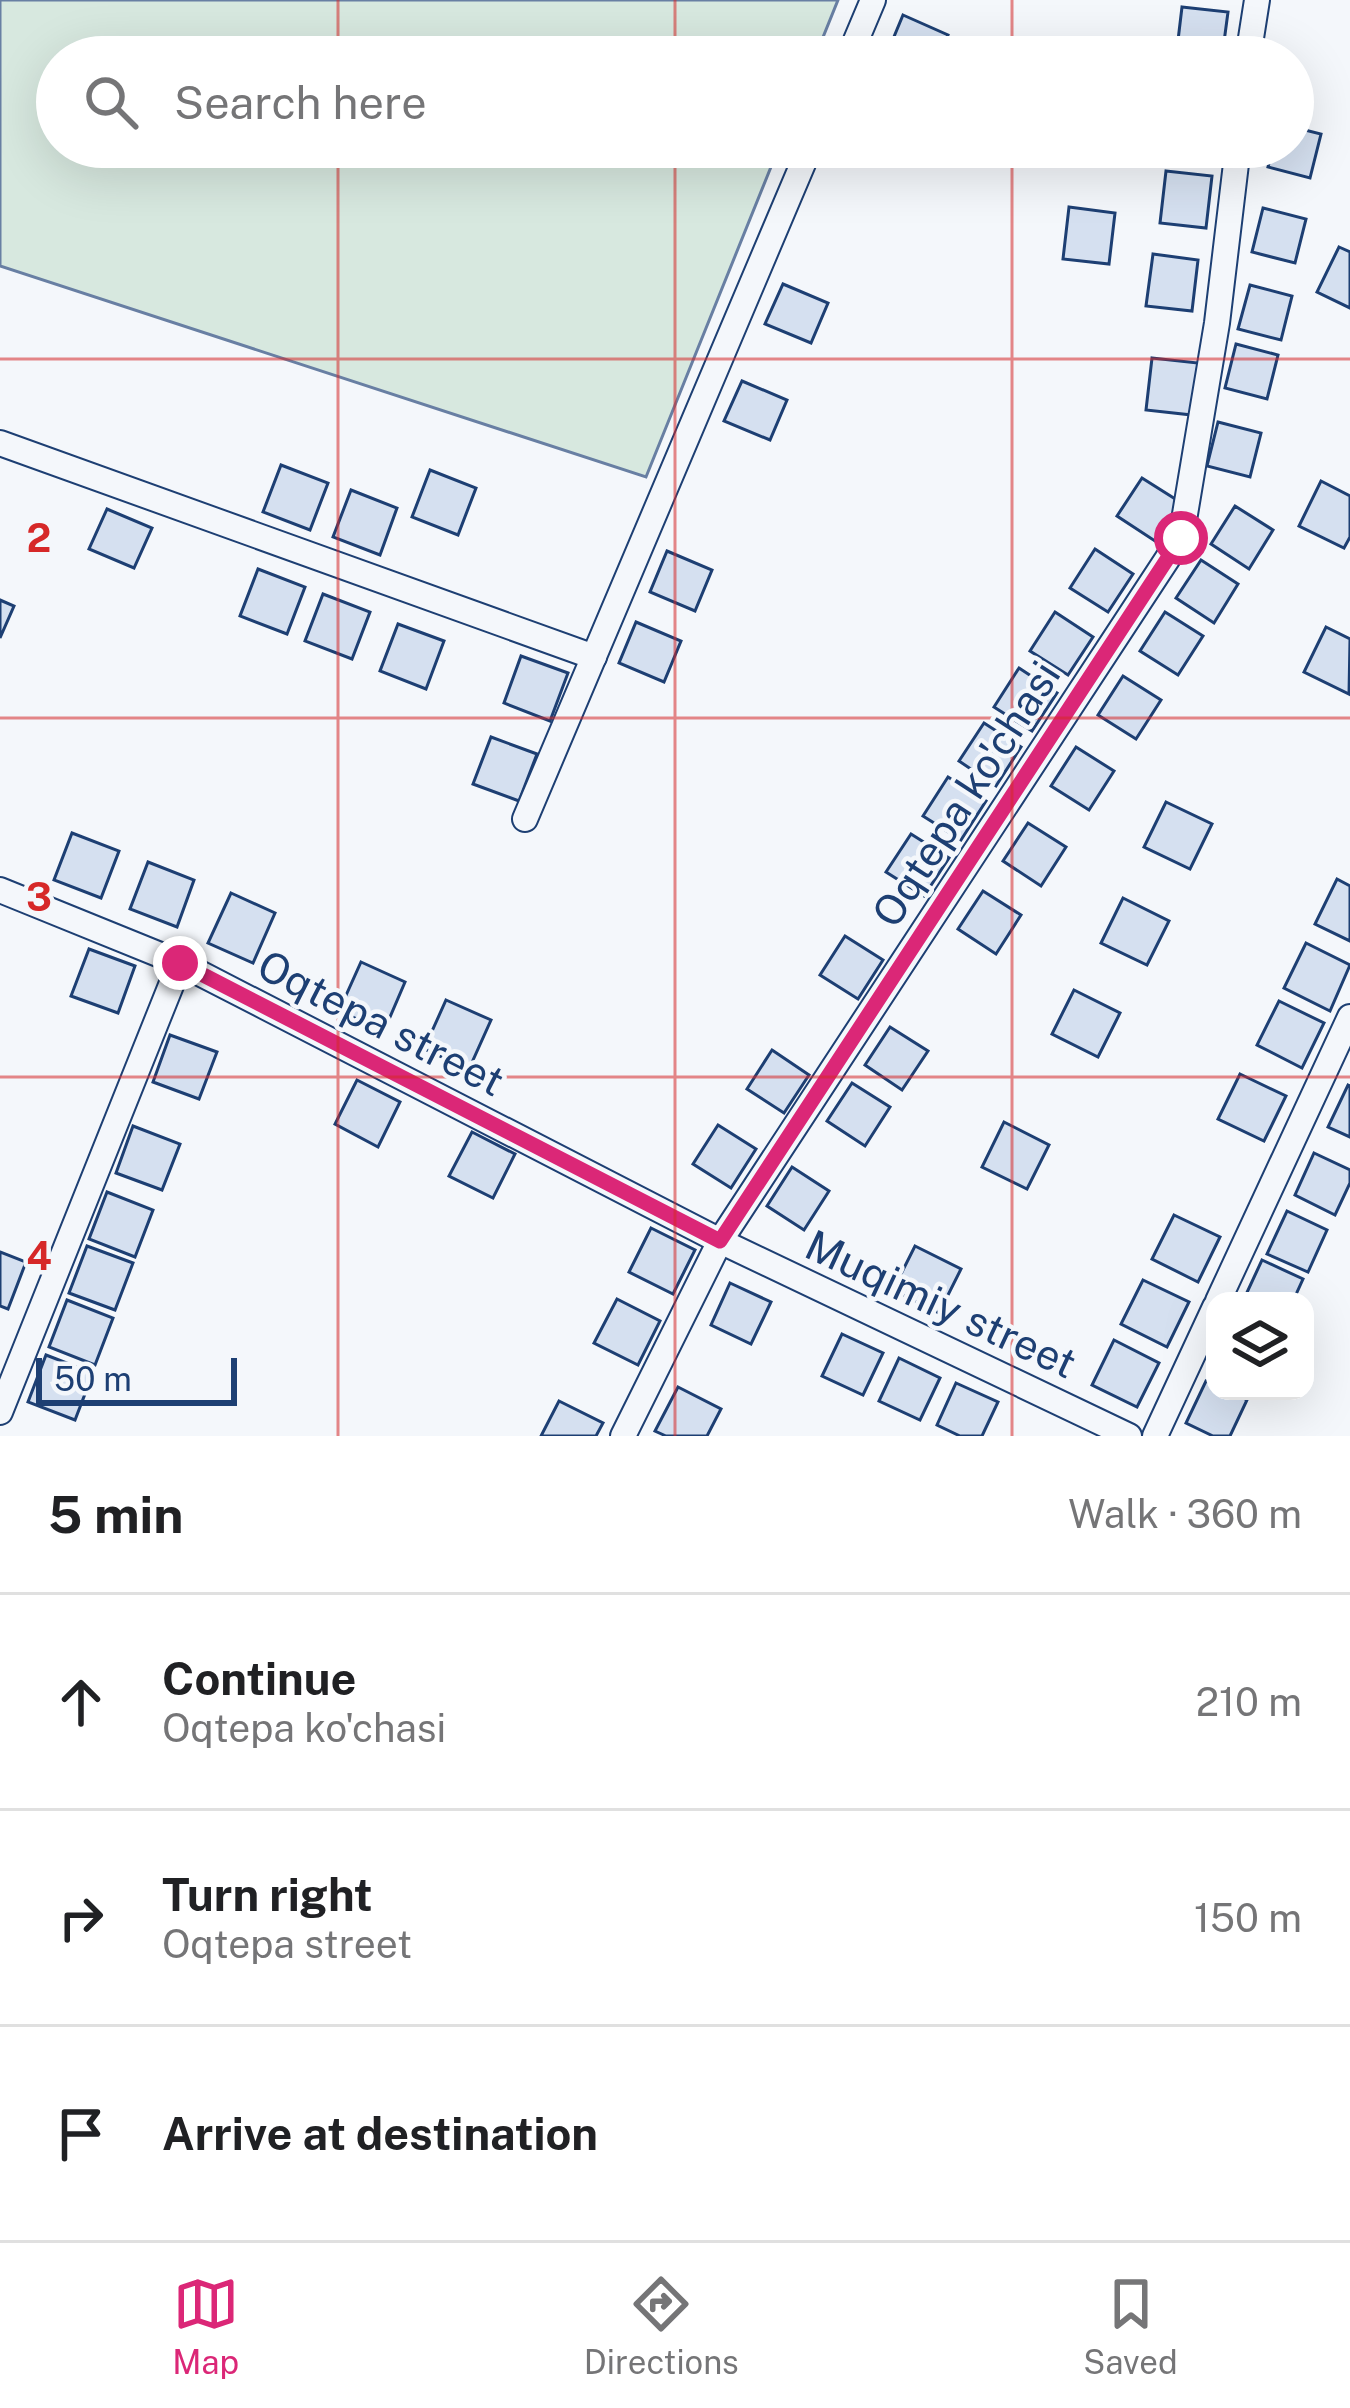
<!DOCTYPE html>
<html lang="en">
<head>
<meta charset="utf-8">
<style>
  body { margin:0; font-family:"Public Sans",sans-serif; background:#f2f2f2; color:#202124 }
  .controls { position:absolute; right:36px; bottom:36px; display:grid; overflow:hidden; border-radius:24px; box-shadow:0 12px 48px #0002 }
  .controls button { width:108px; height:108px; display:grid; place-items:center; padding:0; border:0; border-bottom:3px solid #e0e0e0; background:#fff; color:#202124; font:60px sans-serif }
  .scale { position:absolute; left:36px; bottom:30px; width:201px; box-sizing:border-box; padding-left:12px; border:6px solid #1d3f73; border-top:0; font-size:33px; line-height:42px; white-space:nowrap; color:#1d3f73; -webkit-text-stroke:9px #f4f7fb; paint-order:stroke }
  .stop { position:absolute; width:36px; height:36px; margin:-27px; border:9px solid #db2777; border-radius:50%; background:#fff }
  .stop.end { background:#db2777; border-color:#fff; box-shadow:0 3px 12px #0008 }
  .list { margin:0; padding:0; list-style:none }
  h2 { display:flex; justify-content:space-between; align-items:center; height:156px; margin:0; padding:0 48px; font-size:51px }
  h2 small { font-size:39px; font-weight:400; color:#757577 }
  .list li { display:grid; grid-template-columns:78px 1fr auto; gap:36px; align-items:center; box-sizing:border-box; height:216px; padding:0 48px; border-top:3px solid #e0e0e0 }
  .list b { display:block; font-size:45px; white-space:nowrap }
  .list p { margin:0; font-size:39px; white-space:nowrap; color:#757577 }
  .list em { font-size:39px; font-style:normal; color:#757577 }
  .icon { flex:none; width:66px; height:66px; fill:none; stroke:currentColor; stroke-width:2; stroke-linecap:round; stroke-linejoin:round }
  .map { position:relative; flex:none; width:1350px; height:1436px; overflow:hidden }
  .search { position:absolute; background:#fff; box-shadow:0 12px 48px #0002; left:36px; right:36px; top:36px; height:132px; display:flex; align-items:center; gap:30px; box-sizing:border-box; padding:0 42px; border-radius:66px; color:#757577; font-size:45px }
  .sheet { height:804px; background:#fff }
  nav { display:flex; justify-content:space-around; align-items:center; box-sizing:border-box; height:168px; border-top:3px solid #e0e0e0; background:#fff; font-size:33px; color:#757577 }
  nav a { display:grid; justify-items:center; gap:6px }
  nav .on { color:#db2777 }
  .map>svg:first-child { display:block }
  .green { fill:#d7e8df; stroke:#687fa3; stroke-width:3 }
  .building { fill:#d5e0f0; stroke:#1d3f73; stroke-width:3 }
  .lines { fill:none; stroke-linecap:round; stroke-linejoin:round }
  .minor-casing { stroke:#1d3f73; stroke-width:28 }
  .minor { stroke:#f4f7fb; stroke-width:24 }
  .route { stroke:#db2777; stroke-width:15 }
  .grid { fill:none; stroke:#d62828; stroke-width:3; stroke-opacity:0.55 }
  .labels { text-anchor:middle; stroke-width:9; stroke-linejoin:round; paint-order:stroke }
  .street-label { font-size:42px; fill:#1d3f73; stroke:#f4f7fb }
  .grid-label { font-size:39px; text-anchor:middle; font-weight:bold; fill:#d62828; stroke:#f4f7fb; stroke-width:9; stroke-linejoin:round; paint-order:stroke }
</style>
</head>
<body>
<div class="map">
<svg width="1350" height="1436" viewBox="0 0 1350 1436">
  <rect width="100%" height="100%" fill="#f4f7fb"/>
  <path class="green" d="M0,0H838L815,57H57V147H779L646,477L0,266Z"/>
  <g class="building">
    <path d="M1182,7L1228,12L1222,57H1176Z"/>
    <path d="M903,15L948,35L939,57L886,56Z"/>
    <path d="M1293,127L1321,134L1310,178L1268,167L1273,147H1293Z"/>
    <path d="M1166,171L1212,176L1206,228L1160,223Z"/>
    <path d="M1069,207L1115,213L1109,264L1063,259Z"/>
    <path d="M1263,208L1306,219L1295,263L1252,252Z"/>
    <path d="M1339,247L1350,252V308L1317,292Z"/>
    <path d="M1153,254L1198,260L1192,311L1146,306Z"/>
    <path d="M783,284L828,303L811,343L765,324Z"/>
    <path d="M1250,285L1292,296L1281,340L1238,329Z"/>
    <path d="M1236,344L1278,355L1267,399L1225,388Z"/>
    <path d="M1152,358L1198,363L1192,415L1146,410Z"/>
    <path d="M742,381L787,400L770,440L724,421Z"/>
    <path d="M1218,422L1261,433L1250,477L1207,466Z"/>
    <path d="M281,465L328,483L310,530L263,512Z"/>
    <path d="M430,470L476,488L458,535L412,517Z"/>
    <path d="M1142,478L1180,502L1155,541L1117,516Z"/>
    <path d="M1321,481L1350,496V537L1344,548L1299,526Z"/>
    <path d="M351,490L397,508L380,555L333,537Z"/>
    <path d="M1235,506L1273,530L1249,569L1211,544Z"/>
    <path d="M107,509L152,528L134,568L89,549Z"/>
    <path d="M1095,549L1133,574L1108,612L1070,588Z"/>
    <path d="M667,551L712,570L695,611L650,592Z"/>
    <path d="M1201,560L1238,584L1214,623L1176,598Z"/>
    <path d="M258,569L305,587L287,634L240,616Z"/>
    <path d="M323,594L370,612L352,659L305,641Z"/>
    <path d="M0,600L14,606L0,638Z"/>
    <path d="M1055,612L1093,637L1068,675L1030,651Z"/>
    <path d="M1165,612L1203,636L1178,675L1140,651Z"/>
    <path d="M636,622L681,641L664,682L619,663Z"/>
    <path d="M398,624L444,641L426,689L380,671Z"/>
    <path d="M1326,627L1350,639L1349,694L1304,672Z"/>
    <path d="M521,656L568,673L550,721L504,703Z"/>
    <path d="M1019,668L1057,693L1032,731L994,707Z"/>
    <path d="M1123,676L1161,700L1136,739L1098,715Z"/>
    <path d="M984,723L1021,747L996,786L959,761Z"/>
    <path d="M491,737L537,754L519,801L473,784Z"/>
    <path d="M1076,747L1114,771L1089,810L1051,786Z"/>
    <path d="M948,777L986,801L961,840L923,816Z"/>
    <path d="M1166,802L1212,824L1190,869L1144,847Z"/>
    <path d="M1028,823L1066,847L1041,886L1003,861Z"/>
    <path d="M72,833L119,851L101,898L54,880Z"/>
    <path d="M911,834L949,858L924,896L886,872Z"/>
    <path d="M148,862L194,880L177,927L130,909Z"/>
    <path d="M1337,879L1350,886V941L1315,924Z"/>
    <path d="M983,891L1021,915L996,954L958,929Z"/>
    <path d="M231,893L275,913L253,963L208,943Z"/>
    <path d="M1123,898L1169,921L1147,965L1101,943Z"/>
    <path d="M845,936L883,960L858,999L820,975Z"/>
    <path d="M1306,943L1350,965L1330,1011L1284,988Z"/>
    <path d="M89,949L135,966L118,1013L71,996Z"/>
    <path d="M361,962L405,982L384,1031L339,1011Z"/>
    <path d="M1074,990L1120,1013L1098,1057L1052,1034Z"/>
    <path d="M446,1000L491,1020L469,1069L424,1049Z"/>
    <path d="M1279,1001L1324,1023L1302,1068L1257,1045Z"/>
    <path d="M890,1027L928,1051L902,1090L865,1065Z"/>
    <path d="M170,1035L217,1052L199,1099L153,1082Z"/>
    <path d="M772,1050L809,1075L784,1113L747,1089Z"/>
    <path d="M1240,1074L1286,1096L1264,1141L1218,1119Z"/>
    <path d="M357,1080L400,1102L378,1147L335,1124Z"/>
    <path d="M852,1083L890,1107L865,1146L827,1121Z"/>
    <path d="M1348,1085L1350,1086V1137L1328,1127Z"/>
    <path d="M1004,1122L1049,1145L1027,1189L982,1167Z"/>
    <path d="M718,1125L756,1149L731,1188L693,1164Z"/>
    <path d="M133,1126L180,1144L162,1190L116,1173Z"/>
    <path d="M472,1132L515,1154L493,1198L449,1176Z"/>
    <path d="M1314,1153L1350,1170V1183L1335,1215L1295,1195Z"/>
    <path d="M792,1167L829,1191L804,1230L767,1206Z"/>
    <path d="M107,1192L153,1210L135,1257L89,1239Z"/>
    <path d="M1287,1211L1327,1230L1308,1272L1267,1254Z"/>
    <path d="M1174,1215L1220,1237L1198,1282L1152,1259Z"/>
    <path d="M651,1228L695,1250L673,1294L629,1272Z"/>
    <path d="M87,1246L133,1263L115,1310L69,1293Z"/>
    <path d="M915,1246L961,1269L939,1313L893,1290Z"/>
    <path d="M0,1252L26,1262L8,1309L0,1306Z"/>
    <path d="M1262,1260L1303,1279L1293,1301H1243Z"/>
    <path d="M1143,1280L1189,1302L1167,1347L1121,1324Z"/>
    <path d="M730,1283L771,1302L751,1344L711,1325Z"/>
    <path d="M617,1299L660,1321L638,1365L594,1343Z"/>
    <path d="M67,1300L113,1318L95,1365L49,1347Z"/>
    <path d="M842,1334L883,1353L863,1395L822,1376Z"/>
    <path d="M1114,1340L1159,1363L1137,1407L1092,1385Z"/>
    <path d="M46,1355L93,1373L75,1420L28,1402Z"/>
    <path d="M899,1358L940,1378L920,1420L879,1401Z"/>
    <path d="M1206,1381L1215,1385V1391H1228L1247,1400L1230,1436H1213L1186,1423Z"/>
    <path d="M956,1383L998,1402L982,1436H960L937,1425Z"/>
    <path d="M678,1387L721,1409L707,1436H666L655,1431Z"/>
    <path d="M559,1401L603,1423L596,1436H541Z"/>
  </g>
  <g class="lines">
    <g class="minor-casing">
      <g id="minor">
        <path d="M849,57L873,0"/>
        <path d="M1248,57L1257,0"/>
        <path d="M0,443L594,657"/>
        <path d="M525,819L810,147"/>
        <path d="M0,890L180,963L720,1241L1129,1436"/>
        <path d="M1218,1301L1350,1017"/>
        <path d="M0,1412L180,963"/>
        <path d="M623,1436L720,1241L1181,538L1217,323L1238,147"/>
        <path d="M1155,1436L1215,1307"/>
      </g>
    </g>
    <use href="#minor" class="minor"/>
  </g>
  <g class="lines">
    <path class="route" d="M180,963L720,1241L1181,538"/>
  </g>
  <path class="grid" d="M338,0V57M675,0V57M1012,0V57M338,147V1436M675,147V1436M1012,147V1436M0,359H1350M0,718H1350M0,1077H1350"/>
  <g class="labels">
    <g class="street-label">
      <text transform="translate(966 794) rotate(-57)" y="15">Oqtepa ko'chasi</text>
      <text transform="translate(381 1023) rotate(27)" y="15">Oqtepa street</text>
      <text transform="translate(941 1304) rotate(25)" y="15">Muqimiy street</text>
    </g>
  </g>
  <g class="grid-label">
    <text x="39" y="552">2</text>
    <text x="39" y="911">3</text>
    <text x="39" y="1270">4</text>
  </g>
</svg>
<div class="controls">
<button><svg class="icon" aria-label="layers" viewBox="0 0 24 24"><path d="M12 4l9 5-9 5-9-5zM3 14l9 5 9-5"/></svg></button>
</div>
<div class="scale">50 m</div>
<div class="stop" style="left:1181px;top:538px"></div>
<div class="stop end" style="left:180px;top:963px"></div>
<div class="search"><svg class="icon" aria-label="search" viewBox="0 0 24 24"><circle cx="10" cy="10" r="6"/><path d="M15 15l6 6"/></svg>Search here</div>
</div>
<section class="sheet">
<h2>5 min<small>Walk · 360 m</small></h2>
<ul class="list">
<li><svg class="icon" aria-label="ahead" viewBox="0 0 24 24"><path d="M12 20V5M6 11l6-6 6 6"/></svg><div><b>Continue</b><p>Oqtepa ko'chasi</p></div><em>210 m</em></li>
<li><svg class="icon" aria-label="right" viewBox="0 0 24 24"><path d="M7 20v-9h11M14 6l5 5-5 5"/></svg><div><b>Turn right</b><p>Oqtepa street</p></div><em>150 m</em></li>
<li><svg class="icon" aria-label="arrive" viewBox="0 0 24 24"><path d="M6 21V4h12l-3 4 3 4H6"/></svg><div><b>Arrive at destination</b></div></li>
</ul>
</section>
<nav>
<a class="on"><svg class="icon" aria-label="map" viewBox="0 0 24 24"><path d="M3 6l6-2 6 2 6-2v14l-6 2-6-2-6 2zM9 4v14M15 6v14"/></svg>Map</a>
<a><svg class="icon" aria-label="directions" viewBox="0 0 24 24"><path d="M12 3l9 9-9 9-9-9zM9 14v-3h6M13 9l2 2-2 2"/></svg>Directions</a>
<a><svg class="icon" aria-label="saved" viewBox="0 0 24 24"><path d="M7 4h10v16l-5-4-5 4z"/></svg>Saved</a>
</nav>
</body>
</html>
